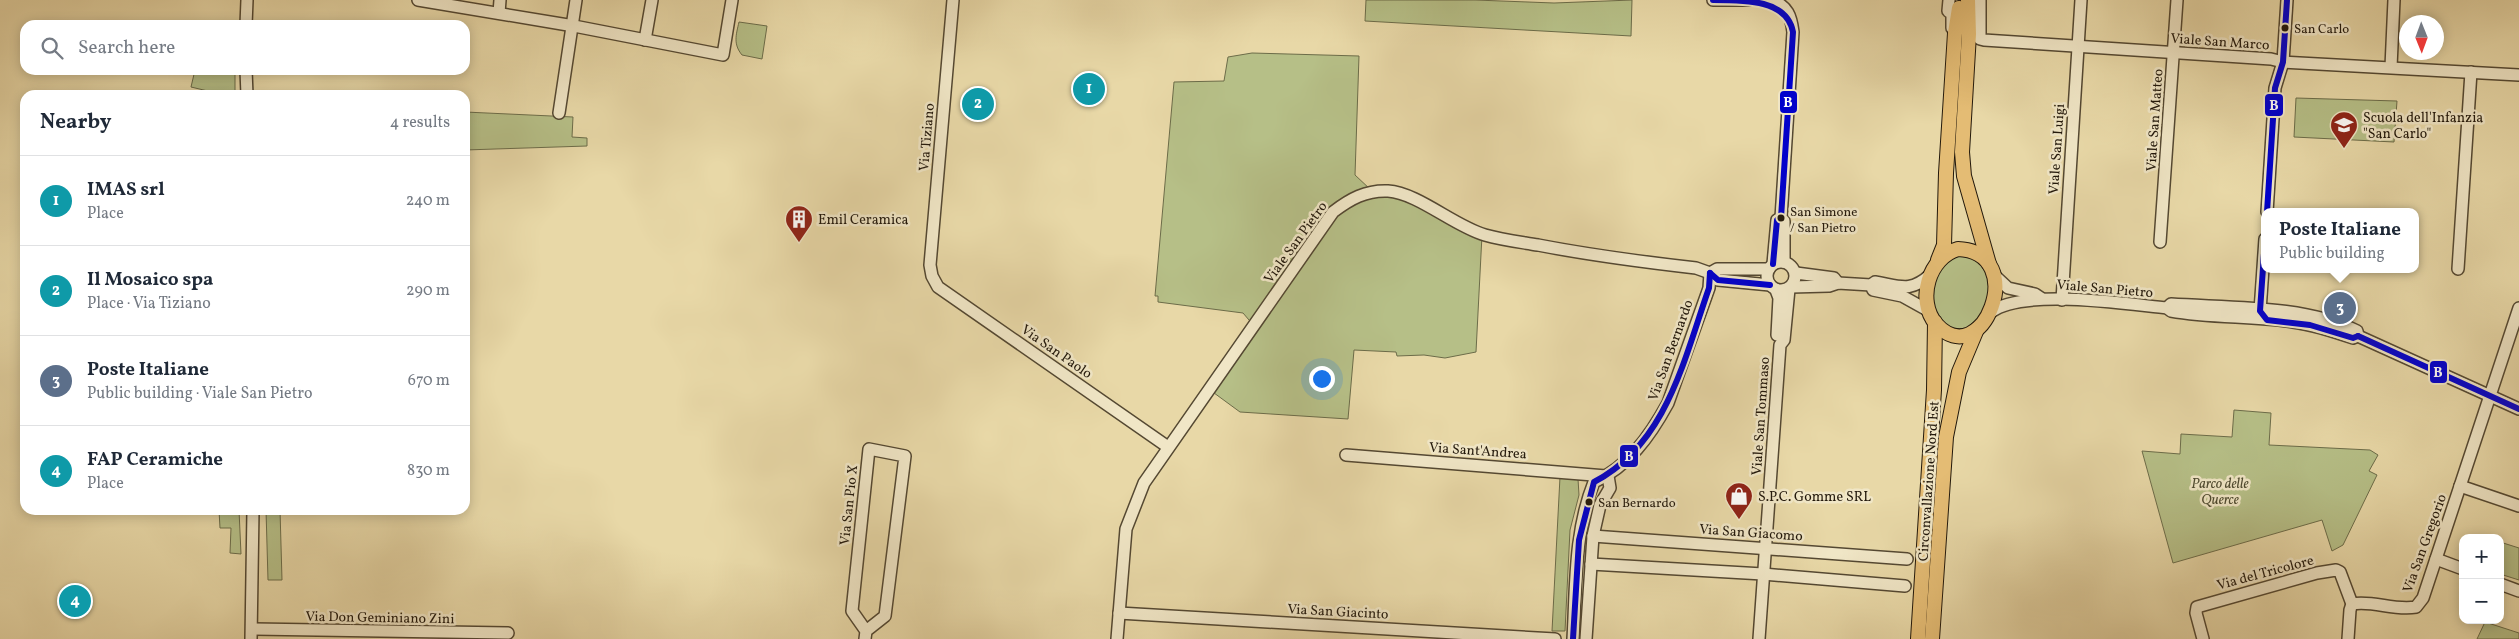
<!DOCTYPE html>
<html lang="en">
<head>
<meta charset="utf-8">
<style>
  body { margin:0; font-family:Vollkorn,serif; background:#f2f2f3; color:#1f2937 }
  .controls { position:absolute; right:15px; bottom:15px; display:grid; overflow:hidden; border-radius:10px; box-shadow:0 2px 12px #0003 }
  .controls button { width:45px; height:45px; display:grid; place-items:center; padding:0; border:0; border-bottom:1px solid #e0e1e3; background:#fff; color:#1f2937; font:25px sans-serif }
  .compass { position:absolute; left:2399px; top:15px; width:45px; height:45px; border-radius:50%; background:#fff; box-shadow:0 2px 12px #0003; rotate:179deg }
  .you { position:absolute; left:1321px; top:378px; width:18px; height:18px; margin:-12px; border:4px solid #fff; border-radius:50%; background:#1a73e8; box-shadow:0 0 0 8px #1a73e833 }
  .badge { display:grid; place-items:center; width:32px; height:32px; border-radius:50%; background:#8f2418; color:#fff; font-size:16px; font-weight:700 }
  .pin { position:absolute; translate:-50% -50%; border:2px solid #fff; box-shadow:0 1px 5px #0006 }
  .popup { position:absolute; left:2261px; top:208px; width:158px; height:65px; box-sizing:border-box; display:grid; place-content:center; border-radius:10px; background:#fff; filter:drop-shadow(0 1px 4px #0005); font-size:16px; white-space:nowrap; color:#747a83 }
  .popup b { font-size:19px; color:#1f2937 }
  .popup::after { content:''; position:absolute; left:50%; top:100%; margin-left:-10px; border:10px solid transparent; border-top-color:#fff }
  .list { margin:0; padding:0; list-style:none }
  h2 { display:flex; justify-content:space-between; align-items:center; height:65px; margin:0; padding:0 20px; font-size:21px }
  h2 small { font-size:16px; font-weight:400; color:#747a83 }
  .list li { display:grid; grid-template-columns:32px 1fr auto; gap:15px; align-items:center; box-sizing:border-box; height:90px; padding:0 20px; border-top:1px solid #e0e1e3 }
  .list b { display:block; font-size:19px; white-space:nowrap }
  .list p { margin:0; font-size:16px; white-space:nowrap; color:#747a83 }
  .list em { font-size:16px; font-style:normal; color:#747a83 }
  .icon { flex:none; width:28px; height:28px; fill:none; stroke:currentColor; stroke-width:2; stroke-linecap:round; stroke-linejoin:round }
  .map { position:relative; flex:none; width:2519px; height:639px; overflow:hidden }
  .search { position:absolute; background:#fff; box-shadow:0 2px 12px #0003; left:20px; top:20px; width:450px; height:55px; display:flex; align-items:center; gap:12px; box-sizing:border-box; padding:0 18px; border-radius:15px; color:#747a83; font-size:19px }
  .panel { position:absolute; background:#fff; box-shadow:0 2px 12px #0003; left:20px; top:90px; width:450px; height:425px; border-radius:15px }
  .map>svg:first-child { display:block }
  .green { fill:#b6bf87; stroke:#6c6c49 }
  .lines { fill:none; stroke-linecap:round; stroke-linejoin:round }
  .minor-casing { stroke:#544832; stroke-width:14 }
  .major-casing { stroke:#22180b; stroke-width:16 }
  .minor { stroke:#f0e6c6; stroke-width:11 }
  .major { stroke:#e4bc74; stroke-width:14 }
  .bus-1-casing { stroke:#f0e6c6; stroke-width:10 }
  .bus-1 { stroke:#0000cd; stroke-width:6 }
  .bus-dot { fill:#22180b; stroke:#f0e6c6; stroke-width:2 }
  .labels { text-anchor:middle; stroke-width:5; stroke-linejoin:round; paint-order:stroke }
  .bus-label { font-size:13px; fill:#22180b; stroke:#f0e6c6; text-anchor:start }
  .street-label { font-size:14px; fill:#22180b; stroke:#f0e6c6 }
  .poi-label { font-size:14px; fill:#22180b; stroke:#f0e6c6; text-anchor:start }
  .park-label { font-size:14px; font-style:italic; fill:#4e4a30; stroke:#f0e6c6 }
  .line-badge { stroke:#f0e6c6; stroke-width:2 }
  .badge-label { font-size:14px; text-anchor:middle; font-weight:bold; fill:#fff }
</style>
</head>
<body>
<div class="map">
<svg width="2519" height="639" viewBox="0 0 2519 639">
  <rect width="100%" height="100%" fill="#e8d8a7"/>
  <filter id="stains"><feTurbulence type="fractalNoise" baseFrequency=".004" numOctaves="4"/><feColorMatrix values="0 0 0 0 .2 0 0 0 0 .09 0 0 0 0 .02 0 0 0 .5 -.17"/></filter>
  <radialGradient id="worn" r=".72"><stop offset=".6" stop-color="#630" stop-opacity="0"/><stop offset="1" stop-color="#630" stop-opacity=".3"/></radialGradient>
  <g class="green">
    <path d="M1366,0H1475L1554,3L1632,0L1631,36L1365,21Z"/>
    <path d="M739,22L767,26L762,59L742,55C733,44 736,35 739,22Z"/>
    <path d="M1252,53L1359,56L1355,175L1371,190L1416,202L1482,235L1476,352L1445,358L1424,355L1397,356L1396,352L1354,350L1348,419L1240,412L1210,390L1255,327L1243,313L1158,302V296H1155L1174,82L1224,81L1228,57Z"/>
    <path d="M195,70H235V95H212V92L191,87Z"/>
    <path d="M2296,98L2397,101L2394,142L2294,137Z"/>
    <path d="M465,112L573,117L572,137L587,138V146L465,150Z"/>
    <path d="M1963,255C2009,266 1988,344 1948,326C1941,322 1935,313 1934,304C1931,281 1937,259 1963,255Z"/>
    <path d="M2234,410L2271,413L2269,445L2370,450L2378,455L2369,471L2377,475L2343,545L2332,551L2322,520L2173,563L2142,451L2180,454L2181,434L2232,437Z"/>
    <path d="M1560,477L1578,479L1579,495L1570,530L1565,631H1552Z"/>
    <path d="M219,510H239L241,554L230,553L231,528H220Z"/>
    <path d="M266,510H280L282,580H268Z"/>
    <path d="M2500,542L2519,548V580L2500,574Z"/>
    <path d="M2485,622L2519,633V639H2477Z"/>
  </g>
  <g class="lines">
    <g class="minor-casing">
      <g id="minor">
        <path d="M418,0L574,26L723,55L732,0"/>
        <path d="M953,0L930,265L932,276L938,287L1168,447"/>
        <path d="M1713,0H1771C1788,6 1791,16 1793,32L1781,218L1784,221V262"/>
        <path d="M1949,0L1948,11L1952,14V28"/>
        <path d="M1980,0V39L1984,40L2271,59L2283,62L2519,75"/>
        <path d="M499,13L500,0"/>
        <path d="M246,25L247,0"/>
        <path d="M645,40L652,0"/>
        <path d="M2391,67L2394,0"/>
        <path d="M246,70L247,95"/>
        <path d="M559,113L576,0"/>
        <path d="M2267,212L2275,88L2283,62L2287,0"/>
        <path d="M2160,242L2177,0"/>
        <circle cx="1781" cy="276" r="14"/>
        <path d="M1773,264L1777,220L1781,218"/>
        <path d="M2458,269L2471,72"/>
        <path d="M1710,273L1717,269H1769"/>
        <path d="M1796,273L1834,278L1838,283"/>
        <path d="M1993,274L2008,288L2035,294L2041,298"/>
        <path d="M1871,285L1873,290L1902,296L1929,311"/>
        <path d="M1791,287L1829,286L1838,283L1871,285L1875,282C1900,286 1910,293 1930,275"/>
        <path d="M1776,290L1779,298L1777,335"/>
        <path d="M2062,300L2081,0"/>
        <path d="M2168,307L2171,304C2230,308 2304,305 2357,331L2358,336"/>
        <path d="M1991,312C2023,288 2126,304 2167,308L2171,311C2211,318 2253,316 2293,322C2314,325 2333,331 2353,338L2358,336"/>
        <path d="M2264,316L2260,311L2265,239"/>
        <path d="M2358,336L2519,409"/>
        <path d="M1346,455L1606,476"/>
        <path d="M2460,486L2519,506"/>
        <path d="M1593,536L1907,559"/>
        <path d="M2436,559L2463,569"/>
        <path d="M1591,564L1763,574L1905,586"/>
        <path d="M2500,584L2519,591"/>
        <path d="M1119,613L1555,639"/>
        <path d="M252,629L508,633"/>
        <path d="M251,639L253,510"/>
        <path d="M865,639L866,631L885,616L905,456L869,449L852,611L866,631"/>
        <path d="M1117,639L1126,529L1144,483L1333,212C1350,199 1366,190 1388,191C1418,193 1454,226 1485,235C1502,240 1520,242 1538,245C1590,255 1643,262 1696,268L1710,273L1718,280L1770,285"/>
        <path d="M1573,639C1576,586 1574,532 1594,482C1628,467 1650,436 1668,403L1709,288L1710,273"/>
        <path d="M1586,639L1593,536L1600,505L1610,488L1608,476"/>
        <path d="M1759,639L1780,345L1784,340L1789,289"/>
        <path d="M2203,639L2196,613L2197,607L2317,573L2336,570L2340,572L2352,604"/>
        <path d="M2348,639L2350,610L2352,604C2373,600 2394,611 2416,607L2423,598L2519,308"/>
      </g>
    </g>
    <g class="major-casing">
      <g id="major">
        <path d="M1968,0L1969,34L1962,152L1964,176L1989,264"/>
        <path d="M1958,249C2031,252 1982,375 1936,324C1916,300 1929,257 1958,249Z"/>
        <path d="M1938,260L1944,245L1946,173L1955,33L1959,8"/>
        <path d="M1918,639L1934,390L1935,322"/>
        <path d="M1932,639L1946,437L1959,372L1977,329"/>
      </g>
    </g>
    <use href="#minor" class="minor"/>
    <use href="#major" class="major"/>
    <g class="bus-1-casing">
      <g id="bus-1">
        <path d="M1713,0C1747,0 1787,0 1793,32L1781,218L1777,220L1773,264"/>
        <path d="M2267,212L2275,88L2283,62L2287,0"/>
        <path d="M2265,239L2260,311L2267,320L2310,325L2353,338L2358,336"/>
        <path d="M1710,273L1718,280L1770,285"/>
        <path d="M2358,336L2519,409"/>
        <path d="M1573,639L1579,540L1594,482C1667,444 1684,359 1709,288L1710,273"/>
      </g>
    </g>
    <use href="#bus-1" class="bus-1"/>
  </g>
  <defs>
    <g id="school-pin" transform="scale(1.4375)"><path d="M0 17L-7.5 6A9.5 9.5 0 1 1 7.5 6Z" fill="#8f2418" stroke="#f0e6c6"/><path d="M0-5L7-2L0 1L-7-2ZM-4 1L0 2.5L4 1V4Q0 6-4 4Z" fill="#fff"/></g>
    <g id="building-pin" transform="scale(1.4375)"><path d="M0 17L-7.5 6A9.5 9.5 0 1 1 7.5 6Z" fill="#8f2418" stroke="#f0e6c6"/><path d="M-4-6H4V6H1V3H-1V6H-4ZM-2.5-4.3h1.7v1.8h-1.7ZM.8-4.3h1.7v1.8H.8ZM-2.5-1h1.7V.8h-1.7ZM.8-1h1.7V.8H.8Z" fill="#fff"/></g>
    <g id="shop-pin" transform="scale(1.4375)"><path d="M0 17L-7.5 6A9.5 9.5 0 1 1 7.5 6Z" fill="#8f2418" stroke="#f0e6c6"/><path d="M-5-2.5h2.3a2.7 3.5 0 0 1 5.4 0H5L5.5 6h-11ZM-1.5-2.5h3a1.5 2.3 0 0 0-3 0Z" fill="#fff"/></g>
  </defs>
  <g fill-rule="evenodd">
    <use href="#school-pin" x="2344" y="125"/>
    <use href="#building-pin" x="799" y="219"/>
    <use href="#shop-pin" x="1739" y="496"/>
  </g>
  <g class="bus-dot">
    <circle cx="2285" cy="28" r="4.5"/>
    <circle cx="1781" cy="218" r="4.5"/>
    <circle cx="1589" cy="502" r="4.5"/>
  </g>
  <g class="labels">
    <g class="bus-label">
      <text x="2294" y="33">San Carlo</text>
      <text x="1790" y="216">San Simone<tspan x="1790" dy="16">/ San Pietro</tspan></text>
      <text x="1598" y="507">San Bernardo</text>
    </g>
    <g class="street-label">
      <text transform="translate(2220 41) rotate(4)" y="5">Viale San Marco</text>
      <text transform="translate(2154 120) rotate(-86)" y="5">Viale San Matteo</text>
      <text transform="translate(926 137) rotate(-85)" y="5">Via Tiziano</text>
      <text transform="translate(2056 149) rotate(-86)" y="5">Viale San Luigi</text>
      <text transform="translate(1295 242) rotate(-54)" y="5">Viale San Pietro</text>
      <text transform="translate(2105 288) rotate(5)" y="5">Viale San Pietro</text>
      <text transform="translate(1670 350) rotate(-70)" y="5">Via San Bernardo</text>
      <text transform="translate(1057 351) rotate(35)" y="5">Via San Paolo</text>
      <text transform="translate(1760 416) rotate(-86)" y="5">Viale San Tommaso</text>
      <text transform="translate(1478 450) rotate(4)" y="5">Via Sant'Andrea</text>
      <text transform="translate(1928 481) rotate(-86)" y="5">Circonvallazione Nord Est</text>
      <text transform="translate(848 505) rotate(-84)" y="5">Via San Pio X</text>
      <text transform="translate(1751 532) rotate(4)" y="5">Via San Giacomo</text>
      <text transform="translate(2424 543) rotate(-70)" y="5">Via San Gregorio</text>
      <text transform="translate(2265 572) rotate(-15)" y="5">Via del Tricolore</text>
      <text transform="translate(1338 611) rotate(3)" y="5">Via San Giacinto</text>
      <text transform="translate(380 617) rotate(1)" y="5">Via Don Geminiano Zini</text>
    </g>
    <g class="poi-label">
      <text x="2363" y="122">Scuola dell'Infanzia<tspan x="2363" dy="16">"San Carlo"</tspan></text>
      <text x="818" y="224">Emil Ceramica</text>
      <text x="1758" y="501">S.P.C. Gomme SRL</text>
    </g>
    <g class="park-label">
      <text x="2220" y="488">Parco delle<tspan x="2220" dy="16">Querce</tspan></text>
    </g>
  </g>
  <g class="line-badge">
    <rect x="1779" y="90" width="19" height="24" rx="5" fill="#0000cd"/>
    <rect x="2264" y="93" width="20" height="24" rx="5" fill="#0000cd"/>
    <rect x="2429" y="360" width="19" height="24" rx="5" fill="#0000cd"/>
    <rect x="1619" y="444" width="20" height="24" rx="5" fill="#0000cd"/>
  </g>
  <g class="badge-label">
    <text x="1788" y="107">B</text>
    <text x="2274" y="110">B</text>
    <text x="2438" y="377">B</text>
    <text x="1629" y="461">B</text>
  </g>
  <rect width="100%" height="100%" filter="url(#stains)"/>
  <rect width="100%" height="100%" fill="url(#worn)"/>
</svg>
<div class="controls">
<button>+</button>
<button>−</button>
</div>
<svg class="compass" viewBox="-18 -18 36 36"><path d="M0-13l5 13h-10z" fill="#e53935"/><path d="M0 13l5-13h-10z" fill="#747a83"/></svg>
<div class="you"></div>
<div class="pin badge" style="left:1089px;top:89px;background:#0f9aa8">1</div>
<div class="pin badge" style="left:978px;top:104px;background:#0f9aa8">2</div>
<div class="pin badge" style="left:2340px;top:308px;background:#5c6f8a">3</div>
<div class="popup"><b>Poste Italiane</b>Public building</div>
<div class="pin badge" style="left:75px;top:601px;background:#0f9aa8">4</div>
<div class="search"><svg class="icon" aria-label="search" viewBox="0 0 24 24"><circle cx="10" cy="10" r="6"/><path d="M15 15l6 6"/></svg>Search here</div>
<section class="panel">
<h2>Nearby<small>4 results</small></h2>
<ul class="list">
<li><span class="badge" style="background:#0f9aa8">1</span><div><b>IMAS srl</b><p>Place</p></div><em>240 m</em></li>
<li><span class="badge" style="background:#0f9aa8">2</span><div><b>Il Mosaico spa</b><p>Place · Via Tiziano</p></div><em>290 m</em></li>
<li><span class="badge" style="background:#5c6f8a">3</span><div><b>Poste Italiane</b><p>Public building · Viale San Pietro</p></div><em>670 m</em></li>
<li><span class="badge" style="background:#0f9aa8">4</span><div><b>FAP Ceramiche</b><p>Place</p></div><em>830 m</em></li>
</ul>
</section>
</div>
</body>
</html>
